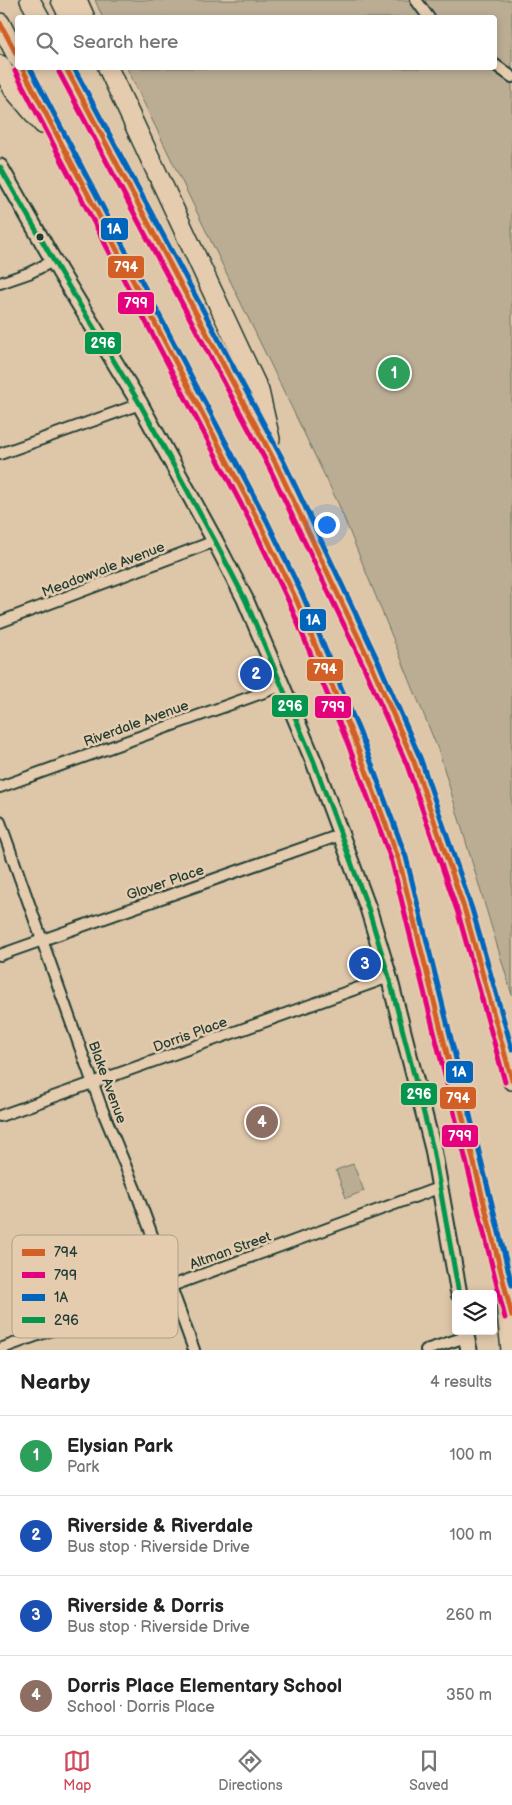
<!DOCTYPE html>
<html lang="en">
<head>
<meta charset="utf-8">
<style>
  body { margin:0; font-family:"Balsamiq Sans",sans-serif; background:#f2f2f2; color:#222 }
  .controls { position:absolute; right:15px; bottom:15px; display:grid; overflow:hidden; border-radius:5px; box-shadow:0 2px 8px #0003 }
  .controls button { width:45px; height:45px; display:grid; place-items:center; padding:0; border:0; border-bottom:1px solid #e0e0e0; background:#fff; color:#222; font:25px sans-serif }
  .you { position:absolute; left:326px; top:524px; width:18px; height:18px; margin:-12px; border:4px solid #fff; border-radius:50%; background:#1a73e8; box-shadow:0 0 0 8px #1a73e833 }
  .badge { display:grid; place-items:center; width:32px; height:32px; border-radius:50%; background:#d1495b; color:#fff; font-size:16px; font-weight:700 }
  .pin { position:absolute; translate:-50% -50%; border:2px solid #fff; box-shadow:0 1px 5px #0006 }
  .list { margin:0; padding:0; list-style:none }
  h2 { display:flex; justify-content:space-between; align-items:center; height:65px; margin:0; padding:0 20px; font-size:21px }
  h2 small { font-size:16px; font-weight:400; color:#767676 }
  .list li { display:grid; grid-template-columns:32px 1fr auto; gap:15px; align-items:center; box-sizing:border-box; height:80px; padding:0 20px; border-top:1px solid #e0e0e0 }
  .list b { display:block; font-size:19px; white-space:nowrap }
  .list p { margin:0; font-size:16px; white-space:nowrap; color:#767676 }
  .list em { font-size:16px; font-style:normal; color:#767676 }
  .icon { flex:none; width:28px; height:28px; fill:none; stroke:currentColor; stroke-width:2; stroke-linecap:round; stroke-linejoin:round }
  .map { position:relative; flex:none; width:512px; height:1350px; overflow:hidden }
  .search { position:absolute; background:#fff; box-shadow:0 2px 8px #0003; left:15px; right:15px; top:15px; height:55px; display:flex; align-items:center; gap:12px; box-sizing:border-box; padding:0 18px; border-radius:5px; color:#767676; font-size:19px }
  .sheet { height:385px; background:#fff }
  nav { display:flex; justify-content:space-around; align-items:center; box-sizing:border-box; height:70px; border-top:1px solid #e0e0e0; background:#fff; font-size:14px; color:#767676 }
  nav a { display:grid; justify-items:center; gap:2px }
  nav .on { color:#d1495b }
  .map>svg:first-child { display:block }
  .green { fill:#bbad94; stroke:#6d7564 }
  .lines { fill:none; stroke-linecap:round; stroke-linejoin:round }
  .minor-casing { stroke:#1f3d34; stroke-width:14 }
  .secondary-casing { stroke:#1f3d34; stroke-width:19 }
  .motorway-casing { stroke:#1f3d34; stroke-width:22 }
  .minor { stroke:#e6ccae; stroke-width:10 }
  .secondary { stroke:#e6ccae; stroke-width:15 }
  .motorway { stroke:#e6ccae; stroke-width:19 }
  .bus-1-casing { stroke:#e6ccae; stroke-width:9 }
  .bus-2-casing { stroke:#e6ccae; stroke-width:9 }
  .bus-3-casing { stroke:#e6ccae; stroke-width:9 }
  .bus-4-casing { stroke:#e6ccae; stroke-width:9 }
  .bus-1 { stroke:#d25f25; stroke-width:5 }
  .bus-2 { stroke:#e5007d; stroke-width:5 }
  .bus-3 { stroke:#0065bd; stroke-width:5 }
  .bus-4 { stroke:#05964d; stroke-width:5 }
  .bus-dot { fill:#1f3d34; stroke:#e6ccae; stroke-width:2 }
  .labels { text-anchor:middle; stroke-width:5; stroke-linejoin:round; paint-order:stroke }
  .street-label { font-size:14px; fill:#1f3d34; stroke:#e6ccae }
  .key { fill:#e6ccae; stroke:#aaa189; stroke-width:1 }
  .key-label { font-size:14px; fill:#1f3d34 }
  .line-badge { stroke:#e6ccae; stroke-width:2 }
  .badge-label { font-size:14px; text-anchor:middle; font-weight:bold; fill:#fff }
</style>
</head>
<body>
<div class="map">
<svg width="512" height="1350" viewBox="0 0 512 1350">
  <rect width="100%" height="100%" fill="#dec6a9"/>
  <filter id="ink" filterUnits="userSpaceOnUse"><feTurbulence type="fractalNoise" baseFrequency=".02" numOctaves="2"/><feDisplacementMap in="SourceGraphic" scale="10" xChannelSelector="R" yChannelSelector="G"/><feConvolveMatrix kernelMatrix="1 2 1 2 8 2 1 2 1" color-interpolation-filters="sRGB"/></filter>
  <g filter="url(#ink)">
    <g class="green">
      <path d="M95,0H512V995L439,752L338,503L127,68H494V18H103Z"/>
      <path d="M353,1164L364,1191L346,1198L336,1170Z"/>
    </g>
    <g class="lines">
      <g class="minor-casing">
        <g id="minor">
          <path d="M416,0L429,18"/>
          <path d="M494,64L512,77"/>
          <path d="M0,283L29,273L53,261"/>
          <path d="M0,454L140,404"/>
          <path d="M0,622L215,541"/>
          <path d="M0,787L281,686"/>
          <path d="M0,822L102,1109L137,1194L194,1350"/>
          <path d="M0,955L340,835"/>
          <path d="M0,1116L389,977"/>
          <path d="M0,1349L441,1187"/>
          <path d="M426,1350L466,1337"/>
        </g>
      </g>
      <g class="secondary-casing">
        <g id="secondary">
          <path d="M0,167L60,272L140,404L215,541L245,599L314,762L368,908L389,977L433,1149L459,1294"/>
          <path d="M465,1331L469,1350"/>
        </g>
      </g>
      <g class="motorway-casing">
        <g id="motorway">
          <path d="M30,0L40,18"/>
          <path d="M61,0L70,18"/>
          <path d="M77,0L85,18"/>
          <path d="M0,23L18,58"/>
          <path d="M0,65L14,90L43,124"/>
          <path d="M22,68L260,524L296,599L355,741L399,860L512,1316"/>
          <path d="M66,68L276,464L371,664L414,762L465,911L503,1044L512,1080"/>
          <path d="M108,68L259,391L270,439"/>
          <path d="M506,1303L511,1350"/>
        </g>
      </g>
      <use href="#minor" class="minor"/>
      <use href="#secondary" class="secondary"/>
      <use href="#motorway" class="motorway"/>
      <g class="bus-1-casing">
        <g id="bus-1">
          <path d="M0,23L18,57"/>
          <path d="M22,68L260,524L296,599L355,741L399,860L512,1316"/>
          <path d="M66,68L276,464L371,664L414,762L465,911L512,1080"/>
        </g>
      </g>
      <g class="bus-2-casing">
        <g id="bus-2">
          <path d="M15,71L253,527L289,602L348,744L392,862L505,1318"/>
          <path d="M59,72L269,467L364,667L407,765L458,913L505,1082"/>
        </g>
      </g>
      <g class="bus-3-casing">
        <g id="bus-3">
          <path d="M30,68L267,521L303,596L362,738L406,857L512,1285"/>
          <path d="M74,68L283,460L378,661L421,760L472,909L512,1049"/>
        </g>
      </g>
      <g class="bus-4-casing">
        <path id="bus-4" d="M0,167L60,272L140,404L215,541L245,599L314,762L368,908L389,977L433,1149L459,1294"/>
      </g>
      <use href="#bus-1" class="bus-1"/>
      <use href="#bus-2" class="bus-2"/>
      <use href="#bus-3" class="bus-3"/>
      <use href="#bus-4" class="bus-4"/>
    </g>
  </g>
  <circle class="bus-dot" cx="40" cy="237" r="4.5"/>
  <g class="labels">
    <g class="street-label">
      <text transform="translate(103 569) rotate(-21)" y="5">Meadowvale Avenue</text>
      <text transform="translate(136 723) rotate(-20)" y="5">Riverdale Avenue</text>
      <text transform="translate(165 882) rotate(-19)" y="5">Glover Place</text>
      <text transform="translate(190 1034) rotate(-20)" y="5">Dorris Place</text>
      <text transform="translate(108 1082) rotate(70)" y="5">Blake Avenue</text>
      <text transform="translate(230 1250) rotate(-20)" y="5">Altman Street</text>
    </g>
  </g>
  <rect x="12" y="1235" width="166" height="103" rx="8" class="key"/>
  <rect x="22" y="1249" width="23" height="7" fill="#d25f25"/>
  <rect x="22" y="1272" width="23" height="6" fill="#e5007d"/>
  <rect x="22" y="1294" width="23" height="7" fill="#0065bd"/>
  <rect x="22" y="1317" width="23" height="6" fill="#05964d"/>
  <g class="key-label">
    <text x="54" y="1257">794</text>
    <text x="54" y="1280">799</text>
    <text x="54" y="1302">1A</text>
    <text x="54" y="1325">296</text>
  </g>
  <g class="line-badge">
    <rect x="100" y="217" width="29" height="24" rx="5" fill="#0065bd"/>
    <rect x="107" y="255" width="38" height="24" rx="5" fill="#d25f25"/>
    <rect x="117" y="291" width="38" height="24" rx="5" fill="#e5007d"/>
    <rect x="84" y="331" width="38" height="24" rx="5" fill="#05964d"/>
    <rect x="299" y="608" width="28" height="24" rx="5" fill="#0065bd"/>
    <rect x="306" y="658" width="38" height="24" rx="5" fill="#d25f25"/>
    <rect x="271" y="694" width="38" height="24" rx="5" fill="#05964d"/>
    <rect x="314" y="695" width="38" height="24" rx="5" fill="#e5007d"/>
    <rect x="445" y="1060" width="29" height="24" rx="5" fill="#0065bd"/>
    <rect x="400" y="1082" width="38" height="24" rx="5" fill="#05964d"/>
    <rect x="439" y="1086" width="38" height="24" rx="5" fill="#d25f25"/>
    <rect x="441" y="1124" width="38" height="24" rx="5" fill="#e5007d"/>
  </g>
  <g class="badge-label">
    <text x="114" y="234">1A</text>
    <text x="126" y="272">794</text>
    <text x="136" y="308">799</text>
    <text x="103" y="348">296</text>
    <text x="313" y="625">1A</text>
    <text x="325" y="674">794</text>
    <text x="290" y="711">296</text>
    <text x="333" y="712">799</text>
    <text x="459" y="1077">1A</text>
    <text x="419" y="1099">296</text>
    <text x="458" y="1103">794</text>
    <text x="460" y="1141">799</text>
  </g>
</svg>
<div class="controls">
<button><svg class="icon" aria-label="layers" viewBox="0 0 24 24"><path d="M12 4l9 5-9 5-9-5zM3 14l9 5 9-5"/></svg></button>
</div>
<div class="you"></div>
<div class="pin badge" style="left:394px;top:373px;background:#2e9e5b">1</div>
<div class="pin badge" style="left:256px;top:674px;background:#1a4fb4">2</div>
<div class="pin badge" style="left:365px;top:964px;background:#1a4fb4">3</div>
<div class="pin badge" style="left:262px;top:1122px;background:#8d6e63">4</div>
<div class="search"><svg class="icon" aria-label="search" viewBox="0 0 24 24"><circle cx="10" cy="10" r="6"/><path d="M15 15l6 6"/></svg>Search here</div>
</div>
<section class="sheet">
<h2>Nearby<small>4 results</small></h2>
<ul class="list">
<li><span class="badge" style="background:#2e9e5b">1</span><div><b>Elysian Park</b><p>Park</p></div><em>100 m</em></li>
<li><span class="badge" style="background:#1a4fb4">2</span><div><b>Riverside &amp; Riverdale</b><p>Bus stop · Riverside Drive</p></div><em>100 m</em></li>
<li><span class="badge" style="background:#1a4fb4">3</span><div><b>Riverside &amp; Dorris</b><p>Bus stop · Riverside Drive</p></div><em>260 m</em></li>
<li><span class="badge" style="background:#8d6e63">4</span><div><b>Dorris Place Elementary School</b><p>School · Dorris Place</p></div><em>350 m</em></li>
</ul>
</section>
<nav>
<a class="on"><svg class="icon" aria-label="map" viewBox="0 0 24 24"><path d="M3 6l6-2 6 2 6-2v14l-6 2-6-2-6 2zM9 4v14M15 6v14"/></svg>Map</a>
<a><svg class="icon" aria-label="directions" viewBox="0 0 24 24"><path d="M12 3l9 9-9 9-9-9zM9 14v-3h6M13 9l2 2-2 2"/></svg>Directions</a>
<a><svg class="icon" aria-label="saved" viewBox="0 0 24 24"><path d="M7 4h10v16l-5-4-5 4z"/></svg>Saved</a>
</nav>
</body>
</html>
